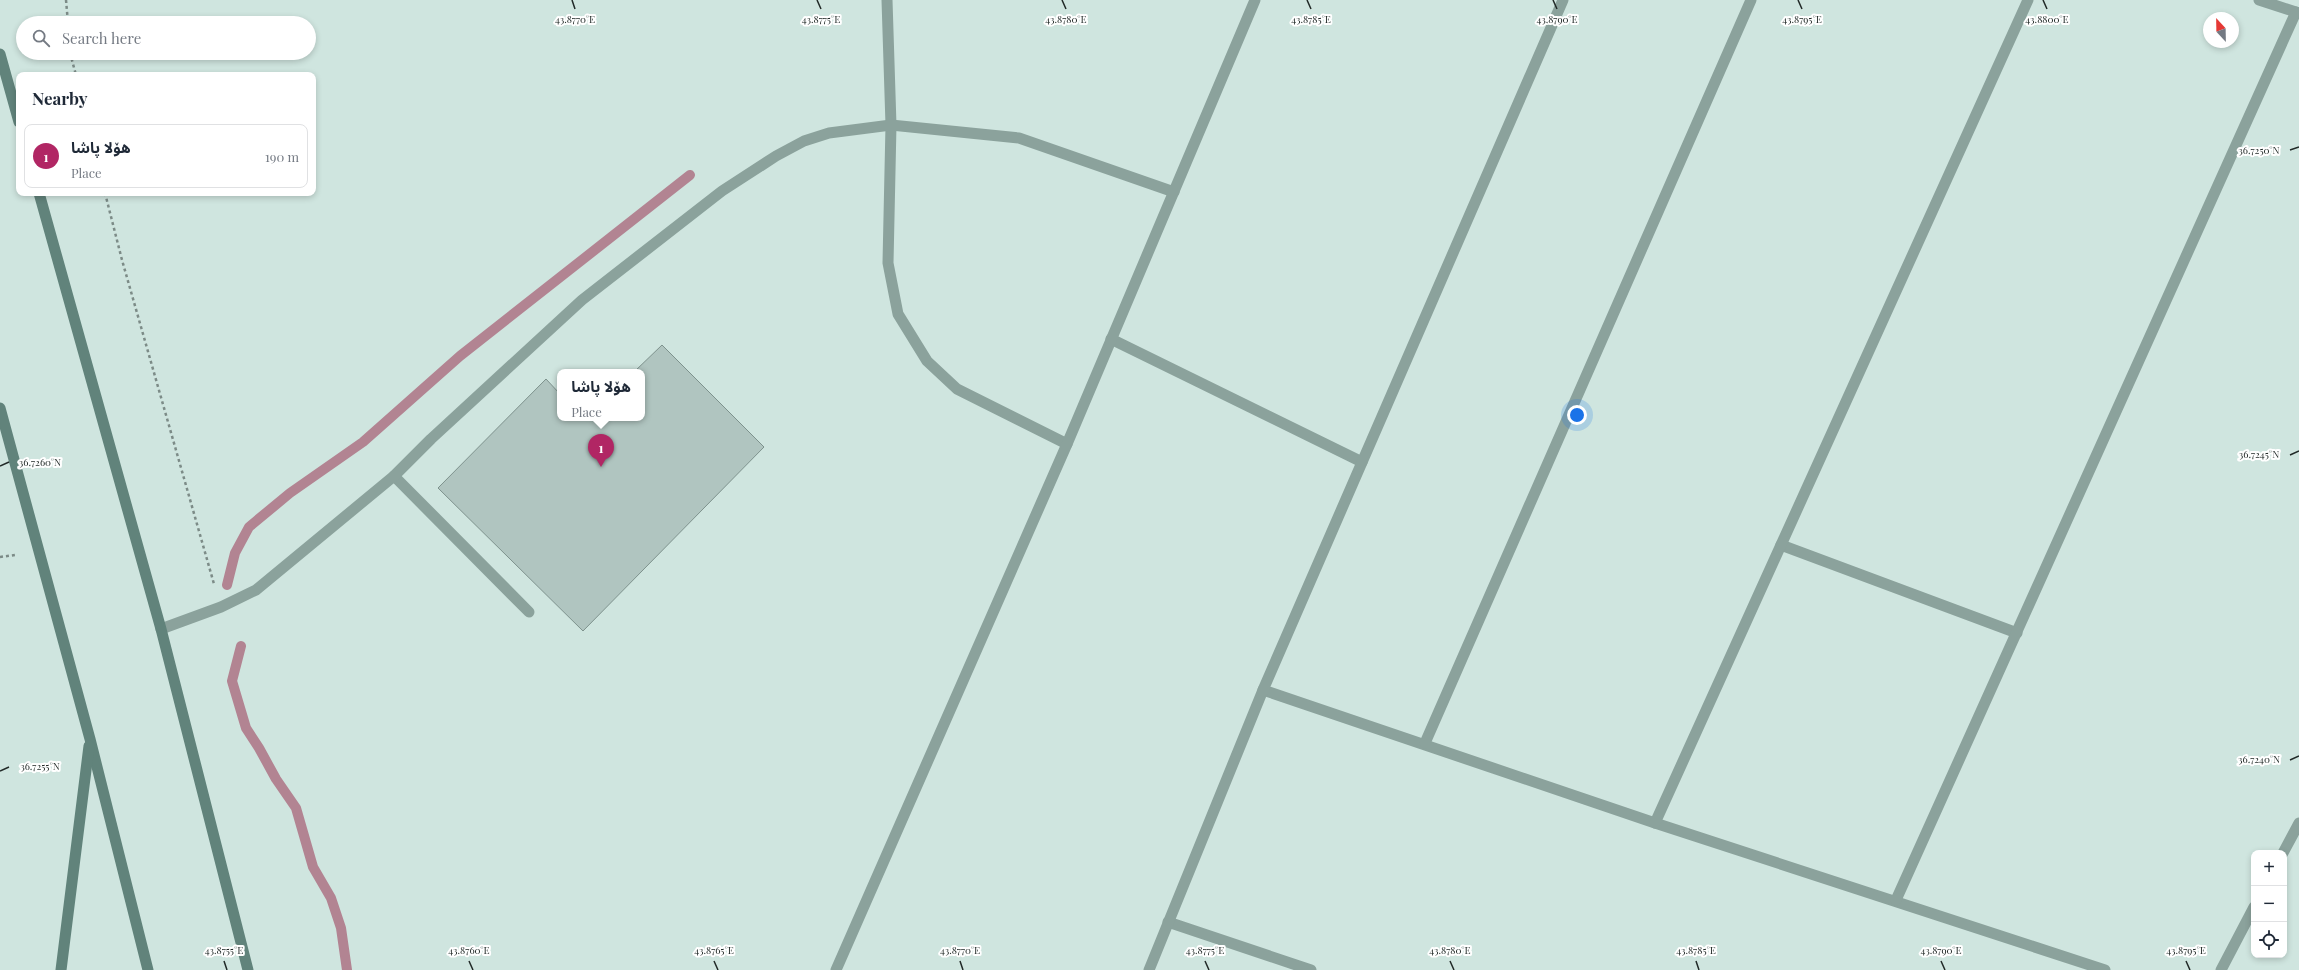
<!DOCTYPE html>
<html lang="en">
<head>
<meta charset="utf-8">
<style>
  body { margin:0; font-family:"Playfair Display","Noto Sans Arabic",serif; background:#f6f6f7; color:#1f2937 }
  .controls { position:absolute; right:12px; bottom:12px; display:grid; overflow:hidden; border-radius:8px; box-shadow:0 2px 6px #0003 }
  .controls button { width:36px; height:36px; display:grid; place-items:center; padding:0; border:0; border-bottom:1px solid #e0e1e3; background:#fff; color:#1f2937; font:20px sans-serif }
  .compass { position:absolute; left:2203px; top:12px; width:36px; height:36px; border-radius:50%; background:#fff; box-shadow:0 2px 6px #0003; rotate:338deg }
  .you { position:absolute; left:1577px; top:415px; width:14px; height:14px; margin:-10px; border:3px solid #fff; border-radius:50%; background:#1a73e8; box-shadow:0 0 0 6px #1a73e833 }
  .badge { display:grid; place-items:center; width:26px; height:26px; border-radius:50%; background:#b12664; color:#fff; font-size:13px; font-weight:700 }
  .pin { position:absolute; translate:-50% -33px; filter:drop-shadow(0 1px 2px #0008) }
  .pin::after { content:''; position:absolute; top:21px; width:14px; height:12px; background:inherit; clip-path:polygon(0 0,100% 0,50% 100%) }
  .popup { position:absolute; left:557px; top:369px; width:88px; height:52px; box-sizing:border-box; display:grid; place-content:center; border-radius:8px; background:#fff; filter:drop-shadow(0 1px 3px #0005); font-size:13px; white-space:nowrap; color:#747a83 }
  .popup b { font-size:15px; color:#1f2937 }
  .popup::after { content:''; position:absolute; left:50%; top:100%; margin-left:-8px; border:8px solid transparent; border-top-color:#fff }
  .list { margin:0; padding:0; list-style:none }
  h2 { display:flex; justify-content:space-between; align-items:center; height:52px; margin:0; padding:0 16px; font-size:17px }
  h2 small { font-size:13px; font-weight:400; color:#747a83 }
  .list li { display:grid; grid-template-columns:26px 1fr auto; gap:12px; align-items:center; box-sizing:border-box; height:64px; margin:0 8px 8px; padding:0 8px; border:1px solid #e0e1e3; border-radius:8px }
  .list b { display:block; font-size:15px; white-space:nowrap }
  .list p { margin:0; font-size:13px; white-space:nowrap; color:#747a83 }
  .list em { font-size:13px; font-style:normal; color:#747a83 }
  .icon { flex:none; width:22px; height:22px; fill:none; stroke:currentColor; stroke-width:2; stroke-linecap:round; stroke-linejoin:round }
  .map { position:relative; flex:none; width:2299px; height:970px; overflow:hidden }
  .search { position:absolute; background:#fff; box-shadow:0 2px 6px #0003; left:16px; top:16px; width:300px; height:44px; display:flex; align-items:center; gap:10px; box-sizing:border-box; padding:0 14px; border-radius:22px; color:#747a83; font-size:15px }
  .panel { position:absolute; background:#fff; box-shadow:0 2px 6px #0003; left:16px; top:72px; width:300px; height:124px; border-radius:8px }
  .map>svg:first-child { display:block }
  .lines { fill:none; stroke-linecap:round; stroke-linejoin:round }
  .stream { stroke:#b28492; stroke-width:10 }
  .building { fill:#b0c5c0; stroke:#7e928d }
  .path { stroke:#7c8b87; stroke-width:2.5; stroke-dasharray:3 3; stroke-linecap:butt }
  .service { stroke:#8ba29c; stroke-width:11 }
  .minor { stroke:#8ba29c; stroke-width:11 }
  .secondary { stroke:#61837b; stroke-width:11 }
  .ticks { fill:none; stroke:#212927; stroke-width:1.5 }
  .ticks-label { font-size:10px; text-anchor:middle; fill:#212927; stroke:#fff; stroke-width:4; stroke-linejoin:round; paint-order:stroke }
</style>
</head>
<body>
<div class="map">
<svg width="2299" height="970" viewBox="0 0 2299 970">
  <rect width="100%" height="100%" fill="#cfe5df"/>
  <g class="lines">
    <g class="stream">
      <path d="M227,585L235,553L249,527L290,493L363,442L460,356L690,175"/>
      <path d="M241,646L232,681L246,728L259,748L276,779L296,808L313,867L331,898L341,928L347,970"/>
    </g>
  </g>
  <path class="building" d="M662,345L764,447L583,631L438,488L546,379L560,394V418H642V372H634Z"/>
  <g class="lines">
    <g class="path">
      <path d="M66,0L68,23"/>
      <path d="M70,53L76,75"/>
      <path d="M105,193L122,260L214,584"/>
      <path d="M0,557L15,555"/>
    </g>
    <path class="service" d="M394,476L529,612"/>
    <g class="minor">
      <path d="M887,0L891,125L888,263L898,314L927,361L957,389L1067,444"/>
      <path d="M2259,0L2299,13"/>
      <path d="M1111,339L1362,462"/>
      <path d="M1781,545L2017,633"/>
      <path d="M161,629L221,607L256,590L394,476L431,439L582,300L722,191L776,156L804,141L829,133L891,125L1019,138L1174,192"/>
      <path d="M1263,690L1655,823L2105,970"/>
      <path d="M1425,743L1751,0"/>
      <path d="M1655,823L2028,0"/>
      <path d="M2283,853L2299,823"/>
      <path d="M1896,900L2296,12"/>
      <path d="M1168,922L1311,970"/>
      <path d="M836,970L1067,444L1255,0"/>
      <path d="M1149,970L1263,690L1563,0"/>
      <path d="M2221,970L2254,907"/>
    </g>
    <g class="secondary">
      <path d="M0,54L19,122"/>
      <path d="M39,193L161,629L248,970"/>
      <path d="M0,408L90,739L148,970"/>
      <path d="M61,970L89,746"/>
    </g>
  </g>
  <path class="ticks" d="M572,0L575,9M817,0L821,9M1062,0L1066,9M1307,0L1311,9M1553,0L1557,9M1798,0L1802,9M2043,0L2047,9M2290,150L2299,147M2290,455L2299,451M0,466L9,462M2290,760L2299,756M0,771L9,767M224,961L227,970M469,961L473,970M714,961L718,970M960,961L963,970M1205,961L1209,970M1450,961L1454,970M1696,961L1699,970M1941,961L1945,970M2186,961L2190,970"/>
  <g class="ticks-label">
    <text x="1802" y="23">43.8795°E</text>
    <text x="575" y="23">43.8770°E</text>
    <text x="821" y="23">43.8775°E</text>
    <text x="1066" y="23">43.8780°E</text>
    <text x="1311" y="23">43.8785°E</text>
    <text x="1557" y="23">43.8790°E</text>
    <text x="2047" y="23">43.8800°E</text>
    <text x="2259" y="154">36.7250°N</text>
    <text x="2259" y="458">36.7245°N</text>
    <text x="40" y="466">36.7260°N</text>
    <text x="2259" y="763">36.7240°N</text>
    <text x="40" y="770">36.7255°N</text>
    <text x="224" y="954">43.8755°E</text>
    <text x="469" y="954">43.8760°E</text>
    <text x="714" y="954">43.8765°E</text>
    <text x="960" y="954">43.8770°E</text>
    <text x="1205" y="954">43.8775°E</text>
    <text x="1450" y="954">43.8780°E</text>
    <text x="1696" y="954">43.8785°E</text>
    <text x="1941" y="954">43.8790°E</text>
    <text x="2186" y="954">43.8795°E</text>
  </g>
</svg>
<div class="controls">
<button>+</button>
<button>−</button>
<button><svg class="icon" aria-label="locate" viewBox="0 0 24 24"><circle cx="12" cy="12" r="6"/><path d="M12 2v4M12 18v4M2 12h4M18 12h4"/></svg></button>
</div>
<svg class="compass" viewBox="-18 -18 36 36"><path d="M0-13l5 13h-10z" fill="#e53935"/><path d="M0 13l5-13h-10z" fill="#747a83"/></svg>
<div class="you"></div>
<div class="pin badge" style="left:601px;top:467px">1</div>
<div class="popup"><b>هۆلا پاشا</b>Place</div>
<div class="search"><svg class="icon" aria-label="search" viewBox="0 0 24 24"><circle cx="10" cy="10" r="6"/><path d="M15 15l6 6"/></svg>Search here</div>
<section class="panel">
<h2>Nearby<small></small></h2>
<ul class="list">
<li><span class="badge">1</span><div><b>هۆلا پاشا</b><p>Place</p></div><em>190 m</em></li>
</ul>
</section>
</div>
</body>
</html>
